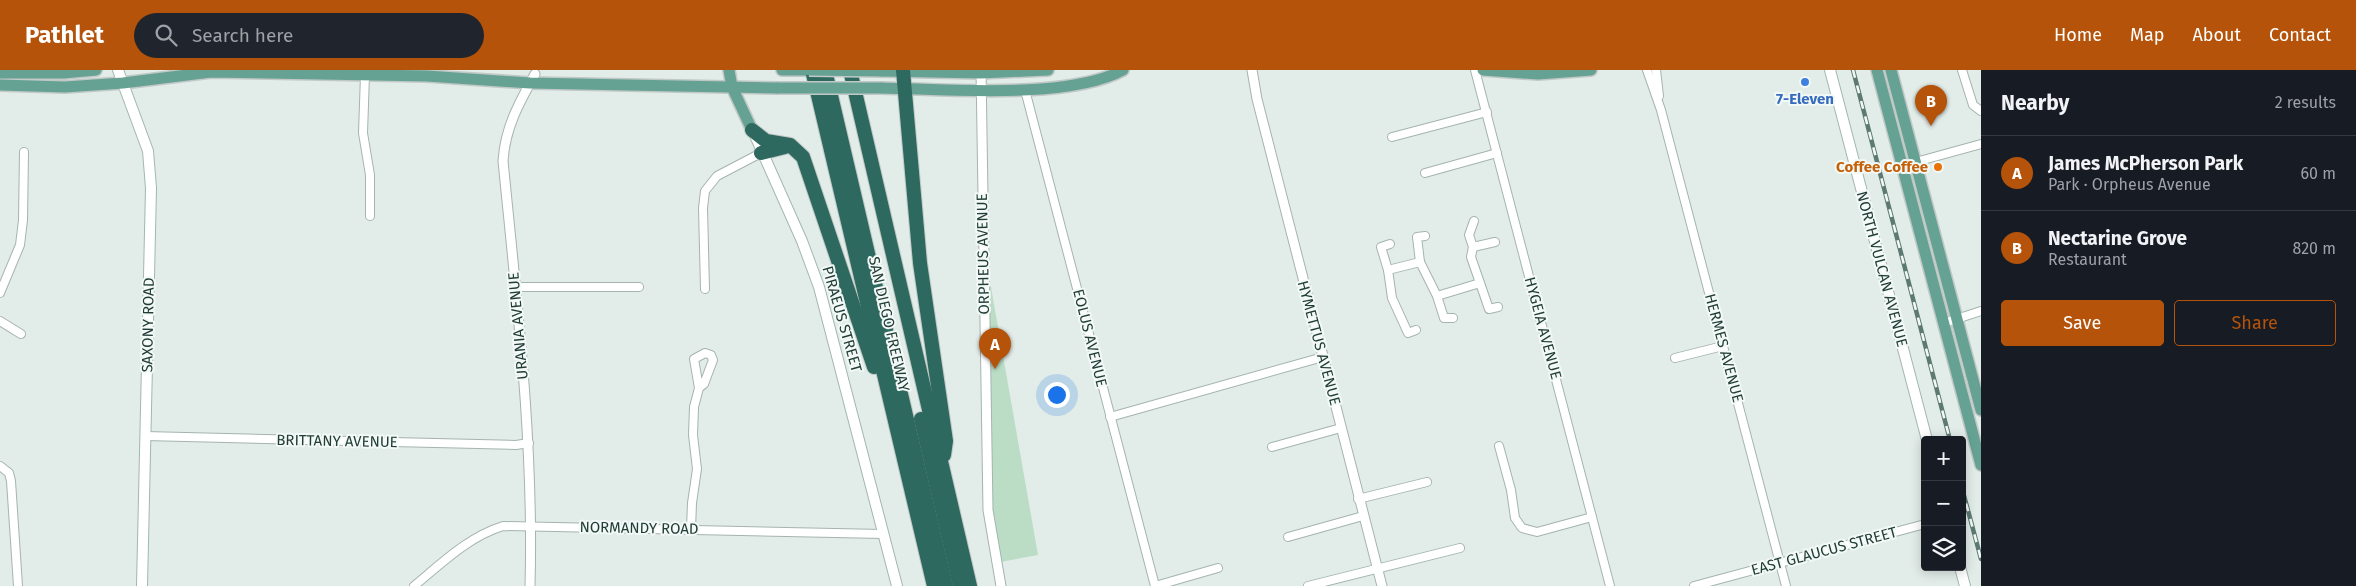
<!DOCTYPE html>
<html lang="en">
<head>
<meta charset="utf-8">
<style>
  body { margin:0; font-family:"Fira Sans",sans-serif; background:#20242c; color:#f1f3f6 }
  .controls { position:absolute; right:15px; bottom:15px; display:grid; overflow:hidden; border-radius:5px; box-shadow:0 2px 12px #0003 }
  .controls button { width:45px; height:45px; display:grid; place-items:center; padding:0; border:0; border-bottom:1px solid #363941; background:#171b24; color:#f1f3f6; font:25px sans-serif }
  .you { position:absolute; left:1056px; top:324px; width:18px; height:18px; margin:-12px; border:4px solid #fff; border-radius:50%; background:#1a73e8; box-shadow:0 0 0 8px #1a73e833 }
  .badge { display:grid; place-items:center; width:32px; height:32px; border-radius:50%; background:#b45309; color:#fff; font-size:16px; font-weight:700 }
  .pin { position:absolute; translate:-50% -41px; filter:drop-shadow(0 1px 2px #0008) }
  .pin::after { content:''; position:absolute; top:26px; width:18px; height:15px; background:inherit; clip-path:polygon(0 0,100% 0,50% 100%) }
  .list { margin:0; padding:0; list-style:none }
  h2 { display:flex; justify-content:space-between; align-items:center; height:65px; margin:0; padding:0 20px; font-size:21px }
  h2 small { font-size:16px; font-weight:400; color:#9ea1a6 }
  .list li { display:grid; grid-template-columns:32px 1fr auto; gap:15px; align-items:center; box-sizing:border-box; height:75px; padding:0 20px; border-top:1px solid #363941 }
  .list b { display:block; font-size:19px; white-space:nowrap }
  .list p { margin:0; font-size:16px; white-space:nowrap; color:#9ea1a6 }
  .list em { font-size:16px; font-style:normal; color:#9ea1a6 }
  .actions { display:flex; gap:10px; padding:15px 20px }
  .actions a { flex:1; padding:11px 0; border:1px solid #b45309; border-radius:5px; text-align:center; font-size:18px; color:#b45309 }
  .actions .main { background:#b45309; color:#fff }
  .icon { flex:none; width:28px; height:28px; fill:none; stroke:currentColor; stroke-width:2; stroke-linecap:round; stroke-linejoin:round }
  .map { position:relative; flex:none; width:1981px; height:516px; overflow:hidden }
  header { display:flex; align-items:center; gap:30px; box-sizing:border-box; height:70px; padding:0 25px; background:#b45309; color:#fff }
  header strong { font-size:24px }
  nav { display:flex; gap:28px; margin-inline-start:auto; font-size:18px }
  .search { width:350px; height:45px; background:#20242c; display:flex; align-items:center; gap:12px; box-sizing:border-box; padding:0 18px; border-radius:28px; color:#9ea1a6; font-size:19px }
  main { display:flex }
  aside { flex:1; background:#171b24 }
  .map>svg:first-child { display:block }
  .green { fill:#bbddc5 }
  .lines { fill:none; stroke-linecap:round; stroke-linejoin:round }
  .minor-casing { stroke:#a5b4af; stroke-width:10 }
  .tertiary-casing { stroke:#a5b4af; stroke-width:11 }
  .secondary-casing { stroke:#a0b8b0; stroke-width:12 }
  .primary-casing { stroke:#c1c9c7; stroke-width:14 }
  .motorway-casing { stroke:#c1c9c7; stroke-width:16 }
  .minor { stroke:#fff; stroke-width:8 }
  .tertiary { stroke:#fff; stroke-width:9 }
  .secondary { stroke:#fff; stroke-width:10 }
  .primary { stroke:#66a294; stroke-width:11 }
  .motorway { stroke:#2e695f; stroke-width:14 }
  .rail-casing { stroke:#5c7972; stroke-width:4.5 }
  .rail { stroke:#f2f9f6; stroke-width:2.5; stroke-dasharray:8; stroke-linecap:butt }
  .primary-bridge-casing { stroke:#c1c9c7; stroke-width:14; stroke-linecap:butt }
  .primary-bridge { stroke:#66a294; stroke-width:11 }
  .shop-dot { fill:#3f7fe0; stroke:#f2f9f6; stroke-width:2 }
  .food-dot { fill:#e8710a; stroke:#f2f9f6; stroke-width:2 }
  .labels { text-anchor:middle; stroke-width:4; stroke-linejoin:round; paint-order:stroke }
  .shop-label { font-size:15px; font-weight:bold; fill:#366cbe; stroke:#f2f9f6 }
  .food-label { font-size:15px; font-weight:bold; fill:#c56008; stroke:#f2f9f6; text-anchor:end }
  .street-label { font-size:15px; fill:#223d37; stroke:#f2f9f6 }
</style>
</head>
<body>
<header>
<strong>Pathlet</strong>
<div class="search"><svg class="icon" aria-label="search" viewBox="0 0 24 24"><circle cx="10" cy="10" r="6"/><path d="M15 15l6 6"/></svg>Search here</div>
<nav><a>Home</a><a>Map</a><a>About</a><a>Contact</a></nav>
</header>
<main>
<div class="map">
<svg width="1981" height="516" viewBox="0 0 1981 516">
  <rect width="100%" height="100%" fill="#e2ece8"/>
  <path class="green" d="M982,166L1038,485L995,493L991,481Z"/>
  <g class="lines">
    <g class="minor-casing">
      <g id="minor">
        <path d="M1475,0L1610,516"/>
        <path d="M1647,0L1661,40L1786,516"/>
        <path d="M1656,0L1659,26"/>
        <path d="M1962,0L1973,35L1981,41"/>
        <path d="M365,5L363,63L370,105V146"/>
        <path d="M1025,20L1155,516"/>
        <path d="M1392,67L1487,42"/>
        <path d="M1912,93L1981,74"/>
        <path d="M1425,103L1497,83"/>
        <path d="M1474,151L1469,165L1473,177L1495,172"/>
        <path d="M1390,174L1381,177L1388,200L1420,192L1437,226L1480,213"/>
        <path d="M1473,177L1471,187L1489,239L1498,237"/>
        <path d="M1420,192L1417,167L1425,166"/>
        <path d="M1388,200L1392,228L1408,263L1416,260"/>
        <path d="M515,217H639"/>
        <path d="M705,219L703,138L705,121L717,106L761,83"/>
        <path d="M0,223L20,175L23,150L24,82"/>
        <path d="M1437,226L1444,248H1453"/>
        <path d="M0,251L21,264"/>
        <path d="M1944,253L1981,241"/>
        <path d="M1675,288L1723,276"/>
        <path d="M1110,347L1323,287"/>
        <path d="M145,366L516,375L529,373"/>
        <path d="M1499,376L1511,420L1515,448L1522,458L1537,462L1592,447"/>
        <path d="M1272,377L1341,358"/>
        <path d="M0,396L9,403L11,411L18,516"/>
        <path d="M1358,429L1427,412"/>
        <path d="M691,459L692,433L697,399L693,365L694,337L699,318L694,289L705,283L711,285L713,290L704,314L699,318"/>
        <path d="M1288,467L1363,446"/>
        <path d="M414,516C442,493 468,467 503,456L883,464"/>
        <path d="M1155,516L1218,498"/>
        <path d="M1308,516L1460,478"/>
        <path d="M1694,516L1925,454"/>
      </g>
    </g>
    <g class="tertiary-casing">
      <g id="tertiary">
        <path d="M981,0L988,440L1001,516"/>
        <path d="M1252,0L1257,29L1382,516"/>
        <path d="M530,516C534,374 517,233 503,91C505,58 519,33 535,4"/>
      </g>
    </g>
    <g class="secondary-casing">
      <g id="secondary">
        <path d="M118,0L148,81L151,118L142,516"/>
        <path d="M1830,0L1927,370"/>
        <path d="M753,61L802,171L819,217L897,516"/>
        <path d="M1960,497L1965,516"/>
      </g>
    </g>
    <g class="primary-casing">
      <g id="primary">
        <path d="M729,0L732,17L752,60"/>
        <path d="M782,0H809"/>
        <path d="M1483,0L1538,4L1591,0"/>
        <path d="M1877,0L1981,395"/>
        <path d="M1891,0L1981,340"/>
        <path d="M881,1L981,3L1048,0"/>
        <path d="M0,3H64L96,0"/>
        <path d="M0,15L65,17L123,13L211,2L427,6L530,13L778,18"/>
        <path d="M881,18C945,19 1068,30 1123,0"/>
      </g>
    </g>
    <g class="motorway-casing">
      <g id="motorway">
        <path d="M812,0L934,516"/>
        <path d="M825,0L946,516"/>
        <path d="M850,0L970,516"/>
        <path d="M903,0L920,193L946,371L944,385"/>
        <path d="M752,60L766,71L790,75L803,87L874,297"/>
        <path d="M761,83L785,77"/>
        <path d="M921,349L960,516"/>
      </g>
    </g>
    <use href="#minor" class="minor"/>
    <use href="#tertiary" class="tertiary"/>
    <use href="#secondary" class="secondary"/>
    <use href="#primary" class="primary"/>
    <use href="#motorway" class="motorway"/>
    <g class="rail-casing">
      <g id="rail">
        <path d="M1853,0L1950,370"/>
        <path d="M1962,418L1981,489"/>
      </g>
    </g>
    <use href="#rail" class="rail"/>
    <g class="primary-bridge-casing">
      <g id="primary-bridge">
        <path d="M809,0L881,1"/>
        <path d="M778,18H881"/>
      </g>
    </g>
    <use href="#primary-bridge" class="primary-bridge"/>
  </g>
  <circle class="shop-dot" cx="1805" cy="12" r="5"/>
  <circle class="food-dot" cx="1938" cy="97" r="5"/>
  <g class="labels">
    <g class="shop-label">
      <text x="1805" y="34">7-Eleven</text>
    </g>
    <g class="food-label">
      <text x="1928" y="102">Coffee Coffee</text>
    </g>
    <g class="street-label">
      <text transform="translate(983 184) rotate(-91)" y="5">ORPHEUS AVENUE</text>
      <text transform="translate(1882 199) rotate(75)" y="5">NORTH VULCAN AVENUE</text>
      <text transform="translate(842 249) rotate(74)" y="5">PIRAEUS STREET</text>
      <text transform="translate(889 254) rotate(77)" y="5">SAN DIEGO FREEWAY</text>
      <text transform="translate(148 255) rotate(-89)" y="5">SAXONY ROAD</text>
      <text transform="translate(518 256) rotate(-95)" y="5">URANIA AVENUE</text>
      <text transform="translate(1543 258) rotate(75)" y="5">HYGEIA AVENUE</text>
      <text transform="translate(1090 268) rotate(76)" y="5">EOLUS AVENUE</text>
      <text transform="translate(1319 273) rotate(75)" y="5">HYMETTUS AVENUE</text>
      <text transform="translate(1724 278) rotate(75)" y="5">HERMES AVENUE</text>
      <text transform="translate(337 371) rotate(1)" y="5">BRITTANY AVENUE</text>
      <text transform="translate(639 458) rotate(1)" y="5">NORMANDY ROAD</text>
      <text transform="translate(1824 481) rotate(-15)" y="5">EAST GLAUCUS STREET</text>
    </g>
  </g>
</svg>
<div class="controls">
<button>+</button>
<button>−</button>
<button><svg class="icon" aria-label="layers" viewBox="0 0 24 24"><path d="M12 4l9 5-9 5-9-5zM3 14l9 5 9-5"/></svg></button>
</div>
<div class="you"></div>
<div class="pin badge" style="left:995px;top:299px">A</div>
<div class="pin badge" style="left:1931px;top:56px">B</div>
</div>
<aside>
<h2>Nearby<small>2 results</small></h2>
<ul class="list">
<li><span class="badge">A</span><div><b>James McPherson Park</b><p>Park · Orpheus Avenue</p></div><em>60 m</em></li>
<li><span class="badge">B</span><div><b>Nectarine Grove</b><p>Restaurant</p></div><em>820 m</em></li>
</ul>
<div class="actions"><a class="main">Save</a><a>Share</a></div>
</aside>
</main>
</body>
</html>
